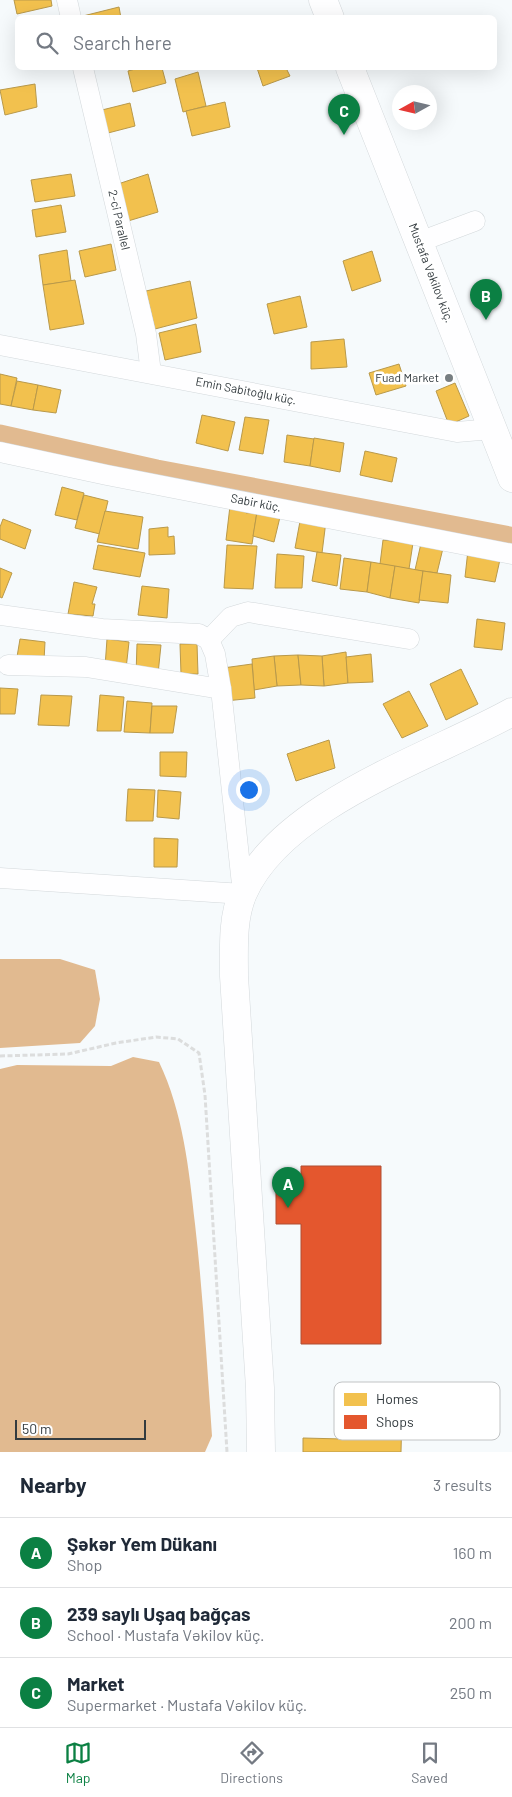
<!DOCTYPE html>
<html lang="en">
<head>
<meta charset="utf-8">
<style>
  body { margin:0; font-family:Barlow,sans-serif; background:#f2f2f3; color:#1f2937 }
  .compass { position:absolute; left:392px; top:85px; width:45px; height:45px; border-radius:50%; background:#fff; box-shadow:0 5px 20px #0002; rotate:262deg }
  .scale { position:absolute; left:15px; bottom:12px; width:131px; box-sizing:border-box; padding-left:5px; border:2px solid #333b3f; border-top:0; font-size:14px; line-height:18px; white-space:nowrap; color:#333b3f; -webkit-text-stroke:4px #fff; paint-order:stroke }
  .you { position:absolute; left:248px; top:789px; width:18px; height:18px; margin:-12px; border:4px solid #fff; border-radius:50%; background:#1a73e8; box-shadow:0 0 0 8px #1a73e833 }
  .badge { display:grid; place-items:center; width:32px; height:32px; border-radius:50%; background:#0b8043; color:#fff; font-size:16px; font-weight:700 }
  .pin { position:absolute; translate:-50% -41px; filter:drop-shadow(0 1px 2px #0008) }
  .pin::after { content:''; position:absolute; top:26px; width:18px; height:15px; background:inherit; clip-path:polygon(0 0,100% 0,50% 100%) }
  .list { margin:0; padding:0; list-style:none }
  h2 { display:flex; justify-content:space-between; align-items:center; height:65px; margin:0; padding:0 20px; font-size:21px }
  h2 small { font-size:16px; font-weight:400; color:#747a83 }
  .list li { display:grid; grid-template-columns:32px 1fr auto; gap:15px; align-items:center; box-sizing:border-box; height:70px; padding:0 20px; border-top:1px solid #e0e1e3 }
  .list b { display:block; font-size:19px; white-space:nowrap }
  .list p { margin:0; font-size:16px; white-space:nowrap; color:#747a83 }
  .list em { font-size:16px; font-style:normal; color:#747a83 }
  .icon { flex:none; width:28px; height:28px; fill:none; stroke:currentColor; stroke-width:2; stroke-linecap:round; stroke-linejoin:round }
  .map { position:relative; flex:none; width:512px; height:1452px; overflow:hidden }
  .search { position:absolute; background:#fff; box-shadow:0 5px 20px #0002; left:15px; right:15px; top:15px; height:55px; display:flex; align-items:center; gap:12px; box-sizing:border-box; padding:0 18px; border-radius:8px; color:#747a83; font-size:19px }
  .sheet { height:275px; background:#fff }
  nav { display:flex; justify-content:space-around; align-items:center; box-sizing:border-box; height:70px; border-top:1px solid #e0e1e3; background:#fff; font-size:14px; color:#747a83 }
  nav a { display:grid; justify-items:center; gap:2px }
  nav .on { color:#0b8043 }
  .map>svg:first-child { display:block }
  .water { fill:#e1ba90 }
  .homes { fill:#f2c14e; stroke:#b9994a }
  .shops { fill:#e4572e; stroke:#af4f33 }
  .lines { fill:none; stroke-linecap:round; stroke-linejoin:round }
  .canal { stroke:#e1ba90; stroke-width:19 }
  .street-casing { stroke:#d3d8db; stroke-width:21 }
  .secondary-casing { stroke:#d3d8db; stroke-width:29 }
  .path { stroke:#dcdddd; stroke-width:3; stroke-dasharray:5 2.5; stroke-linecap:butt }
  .street { stroke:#fefeff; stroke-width:20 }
  .secondary { stroke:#fefeff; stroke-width:28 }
  .poi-dot { fill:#777e81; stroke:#fff; stroke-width:2 }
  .labels { text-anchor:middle; stroke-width:5; stroke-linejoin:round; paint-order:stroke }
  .street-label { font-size:12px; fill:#333b3f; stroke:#fff }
  .poi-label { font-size:12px; fill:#333b3f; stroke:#fff; text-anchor:end }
  .key { fill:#fff; stroke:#c2c4c5; stroke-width:1 }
  .key-label { font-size:14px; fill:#333b3f }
</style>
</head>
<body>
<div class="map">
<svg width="512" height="1452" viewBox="0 0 512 1452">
  <rect width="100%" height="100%" fill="#f6fafc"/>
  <g class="water">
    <path d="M0,959H60L95,970L100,999L95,1026L80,1043L0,1048Z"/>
    <path d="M133,1057L159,1062C183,1112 189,1169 195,1224C203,1294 207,1365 212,1436L205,1452H0V1069L17,1065L111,1066Z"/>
  </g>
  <g class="homes">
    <path d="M14,0H51L52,6L17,14Z"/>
    <path d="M119,7L121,18H83V16Z"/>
    <path d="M139,68H162L166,83L133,92L128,71Z"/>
    <path d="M257,68H286L290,76L263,86Z"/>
    <path d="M198,72L206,106L183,112L175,79Z"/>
    <path d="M35,84L37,107L5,115L0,90Z"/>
    <path d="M225,102L230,127L192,136L186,111Z"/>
    <path d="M130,103L135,126L108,133L102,110Z"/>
    <path d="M71,174L75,196L35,202L31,180Z"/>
    <path d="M148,174L158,212L128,221L118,184Z"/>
    <path d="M61,205L66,232L36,237L32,210Z"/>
    <path d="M111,244L116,270L85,277L79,251Z"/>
    <path d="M67,250L71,281L43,285L39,255Z"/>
    <path d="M372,251L381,281L352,291L343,261Z"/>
    <path d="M75,280L84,324L50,330L43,285Z"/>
    <path d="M190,281L197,318L155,329L146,291Z"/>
    <path d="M300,296L307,327L274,334L267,304Z"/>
    <path d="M196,324L201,352L165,360L159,333Z"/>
    <path d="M344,339L347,367L311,369V342Z"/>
    <path d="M399,364L406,386L376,395L369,373Z"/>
    <path d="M0,374L17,378L11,406L0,404Z"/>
    <path d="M17,381L38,385L33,410L11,406Z"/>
    <path d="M455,383L469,416L449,425L436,391Z"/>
    <path d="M38,385L61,390L56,413L33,410Z"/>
    <path d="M202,415L235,422L228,451L196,443Z"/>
    <path d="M245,417L269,420L263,454L239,450Z"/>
    <path d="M287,435L314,439L310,466L284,462Z"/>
    <path d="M314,438L344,443L340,472L310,466Z"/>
    <path d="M365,451L397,458L392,482L360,475Z"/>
    <path d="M62,487L84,493L77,520L55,515Z"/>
    <path d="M84,495L108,501L100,534L75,528Z"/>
    <path d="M230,506L247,507L246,513L257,512L252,544L226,540Z"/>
    <path d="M105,511L143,517L138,549L97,542Z"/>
    <path d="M257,512L280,517L274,542L253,536Z"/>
    <path d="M301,516L326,521L322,553L295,548Z"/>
    <path d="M3,519L31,530L25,549L0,539V527Z"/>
    <path d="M168,527V537L174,536L175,554L149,555V529Z"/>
    <path d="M422,539L444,544L437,573L415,570Z"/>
    <path d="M383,540L413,543L409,569L380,564Z"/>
    <path d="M98,545L145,553L140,577L93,569Z"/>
    <path d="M227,545L257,546L253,589L224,588Z"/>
    <path d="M468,550L501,555L495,582L465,577Z"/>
    <path d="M317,552L341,555L337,586L312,581Z"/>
    <path d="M277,554L304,556L302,588H275Z"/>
    <path d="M344,558L371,562L367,592L340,589Z"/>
    <path d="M371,562L395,566L390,598L367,592Z"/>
    <path d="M395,566L423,571L419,603L390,598Z"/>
    <path d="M0,568L12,573L2,598L0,597Z"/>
    <path d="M423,571L451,575L448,603L419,600Z"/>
    <path d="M74,582L97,587L92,604H95L93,616L68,614Z"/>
    <path d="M142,586L169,589L167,618L138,615Z"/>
    <path d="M477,619L505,623L502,650L474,647Z"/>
    <path d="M20,639L45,642L44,661L16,663Z"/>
    <path d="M107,639L129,642L126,669L105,667Z"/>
    <path d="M137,644L161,645L158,674L136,675Z"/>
    <path d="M180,644H197L198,674H181Z"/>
    <path d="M346,652L348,683L324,686L322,656Z"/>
    <path d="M371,654L373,682L348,683L346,657Z"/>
    <path d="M298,655L301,685L277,686L274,656Z"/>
    <path d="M298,655L322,656L324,686L301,685Z"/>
    <path d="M274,656L277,686L254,690L252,659Z"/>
    <path d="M252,664L255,698L225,701L223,668Z"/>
    <path d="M461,669L478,704L446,720L430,684Z"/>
    <path d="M0,688L18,689L15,714H0Z"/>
    <path d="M409,691L428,726L402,738L383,704Z"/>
    <path d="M41,695L72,696L69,726L38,725Z"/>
    <path d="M100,695L124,697L121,731H97Z"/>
    <path d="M127,701L152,703L150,733L124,732Z"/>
    <path d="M152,706H177L173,733H150Z"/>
    <path d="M329,740L335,768L296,781L287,754Z"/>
    <path d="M160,752H187L186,777L160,776Z"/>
    <path d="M128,789L155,790L153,821H126Z"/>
    <path d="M158,790L181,792L179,819L157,817Z"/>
    <path d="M154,838L178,839L177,867H154Z"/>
    <path d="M344,1410L402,1411L401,1452H303V1438L343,1439Z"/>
  </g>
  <path class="shops" d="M301,1166H381V1344H301V1224H276V1190H301Z"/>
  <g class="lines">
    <path class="canal" d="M0,434L157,469L510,536"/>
    <g class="street-casing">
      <g id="street">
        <path d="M67,0L71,18"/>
        <path d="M83,68L146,334L151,373"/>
        <path d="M419,242L475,221"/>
        <path d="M0,345L457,432L492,429"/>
        <path d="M0,452L107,475L512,554"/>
        <path d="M0,615L102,629L199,634L209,640L215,654L221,689L243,894L0,878"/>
        <path d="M209,640L231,617L248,612L409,639"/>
        <path d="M8,665L86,667L221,689"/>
      </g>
    </g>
    <g class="secondary-casing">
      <g id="secondary">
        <path d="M323,0L330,18"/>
        <path d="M350,68L512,478"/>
        <path d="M261,1452L260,1388L234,976C234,949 232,918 243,893C282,804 431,757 512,712"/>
      </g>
    </g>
    <path class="path" d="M0,1056L68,1054L116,1043L156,1037L178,1039L199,1053L205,1095L227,1452"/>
    <use href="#street" class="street"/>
    <use href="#secondary" class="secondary"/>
  </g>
  <circle class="poi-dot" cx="449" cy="378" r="5"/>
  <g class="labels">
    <g class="street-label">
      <text transform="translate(119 220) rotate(77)" y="4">2-ci Parallel</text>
      <text transform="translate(431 273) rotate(69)" y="4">Mustafa Vəkilov küç.</text>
      <text transform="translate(246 391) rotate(11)" y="4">Emin Sabitoğlu küç.</text>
      <text transform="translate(256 503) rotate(11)" y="4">Sabir küç.</text>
    </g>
    <g class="poi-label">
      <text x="439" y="382">Fuad Market</text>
    </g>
  </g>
  <rect x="334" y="1382" width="166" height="58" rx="8" class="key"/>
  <rect x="344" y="1393" width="23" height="13" fill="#f2c14e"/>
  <rect x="344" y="1415" width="23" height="14" fill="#e4572e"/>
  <g class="key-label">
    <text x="376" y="1404">Homes</text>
    <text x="376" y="1427">Shops</text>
  </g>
</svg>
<svg class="compass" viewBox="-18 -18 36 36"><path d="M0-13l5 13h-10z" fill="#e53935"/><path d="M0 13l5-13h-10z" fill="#747a83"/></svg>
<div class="scale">50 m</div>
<div class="you"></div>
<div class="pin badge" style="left:288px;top:1208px">A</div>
<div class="pin badge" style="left:486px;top:320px">B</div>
<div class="pin badge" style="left:344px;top:135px">C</div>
<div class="search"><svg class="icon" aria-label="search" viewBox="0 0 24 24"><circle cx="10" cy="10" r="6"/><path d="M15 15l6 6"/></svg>Search here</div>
</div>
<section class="sheet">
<h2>Nearby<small>3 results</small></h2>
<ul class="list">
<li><span class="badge">A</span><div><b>Şəkər Yem Dükanı</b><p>Shop</p></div><em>160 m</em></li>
<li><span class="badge">B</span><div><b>239 saylı Uşaq bağças</b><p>School · Mustafa Vəkilov küç.</p></div><em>200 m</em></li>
<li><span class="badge">C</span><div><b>Market</b><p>Supermarket · Mustafa Vəkilov küç.</p></div><em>250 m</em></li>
</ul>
</section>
<nav>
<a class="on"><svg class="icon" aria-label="map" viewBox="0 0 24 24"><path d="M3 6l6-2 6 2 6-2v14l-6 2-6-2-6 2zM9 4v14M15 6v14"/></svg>Map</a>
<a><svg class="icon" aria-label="directions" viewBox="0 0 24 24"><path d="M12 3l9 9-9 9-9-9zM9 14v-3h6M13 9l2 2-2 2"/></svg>Directions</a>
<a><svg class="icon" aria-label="saved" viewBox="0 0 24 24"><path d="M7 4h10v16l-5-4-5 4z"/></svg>Saved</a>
</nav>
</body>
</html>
